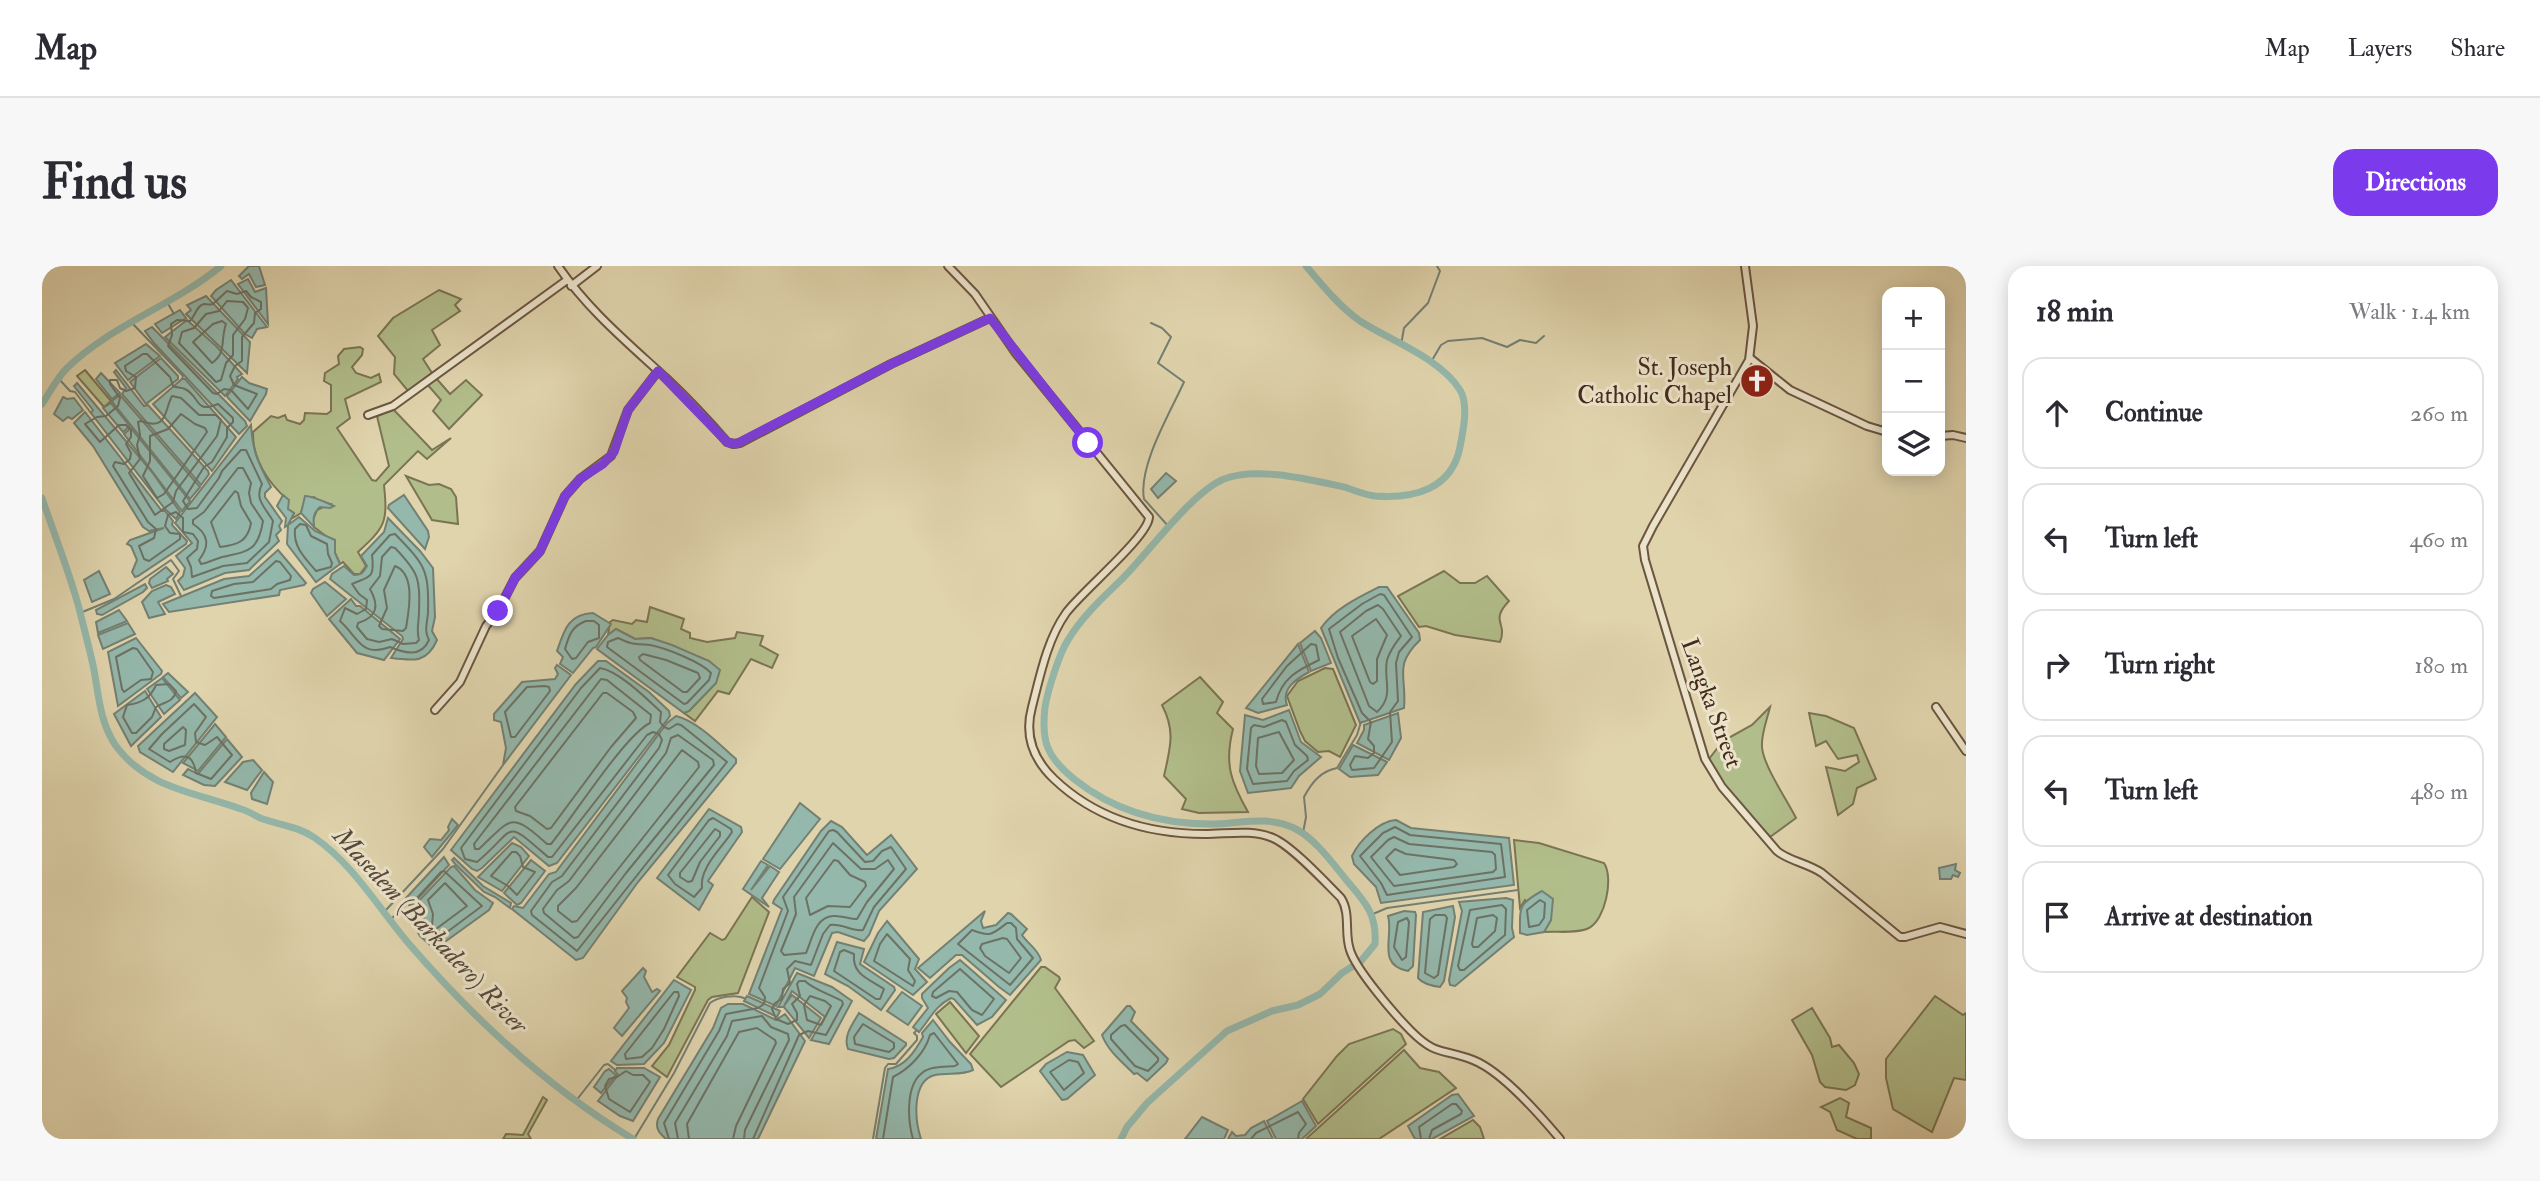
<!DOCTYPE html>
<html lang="en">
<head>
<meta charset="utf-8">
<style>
  body { margin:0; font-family:"IM FELL Double Pica",serif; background:#f7f7f7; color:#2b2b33 }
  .controls { position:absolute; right:21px; top:21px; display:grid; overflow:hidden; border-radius:14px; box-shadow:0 4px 18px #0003 }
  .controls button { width:63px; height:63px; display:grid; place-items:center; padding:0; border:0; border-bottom:2px solid #e1e1e2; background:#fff; color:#2b2b33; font:35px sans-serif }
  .stop { position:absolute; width:21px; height:21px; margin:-16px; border:5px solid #7c3aed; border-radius:50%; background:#fff }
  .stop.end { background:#7c3aed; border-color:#fff; box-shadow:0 2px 7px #0008 }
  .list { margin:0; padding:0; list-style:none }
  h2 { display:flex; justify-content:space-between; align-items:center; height:91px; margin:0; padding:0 28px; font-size:30px }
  h2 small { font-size:23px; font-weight:400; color:#7c7c81 }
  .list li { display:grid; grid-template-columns:46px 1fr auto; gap:21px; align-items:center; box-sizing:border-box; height:112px; margin:0 14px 14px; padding:0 14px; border:2px solid #e1e1e2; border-radius:21px }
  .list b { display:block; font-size:26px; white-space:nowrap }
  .list em { font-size:23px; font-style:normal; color:#7c7c81 }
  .icon { flex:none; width:38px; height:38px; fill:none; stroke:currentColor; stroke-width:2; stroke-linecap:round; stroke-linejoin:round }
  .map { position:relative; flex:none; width:1924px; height:873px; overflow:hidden; border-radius:21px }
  header { display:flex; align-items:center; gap:42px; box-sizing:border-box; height:98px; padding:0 35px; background:#fff; border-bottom:2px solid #e1e1e2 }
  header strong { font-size:33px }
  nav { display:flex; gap:38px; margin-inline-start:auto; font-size:24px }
  .intro { display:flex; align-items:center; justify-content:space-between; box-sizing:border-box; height:168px; padding:0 42px }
  h1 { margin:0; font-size:49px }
  .button { padding:18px 32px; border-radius:21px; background:#7c3aed; color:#fff; font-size:24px; font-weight:700 }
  main { display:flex; gap:42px; padding:0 42px }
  aside { flex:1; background:#fff; border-radius:21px; box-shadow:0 4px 18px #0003 }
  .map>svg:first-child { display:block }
  .green { fill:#b1bd8a; stroke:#7b7454; stroke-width:2 }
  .water { fill:#94b8ac; stroke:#748073; stroke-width:2 }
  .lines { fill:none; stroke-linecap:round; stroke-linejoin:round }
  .shore { stroke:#6c7264; stroke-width:2 }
  .stream { stroke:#748073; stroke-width:2 }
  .river { stroke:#94b8ac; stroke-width:7 }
  .minor-casing { stroke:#6c5641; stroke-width:10 }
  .minor { stroke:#ebe3ca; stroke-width:6 }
  .route { stroke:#7c3aed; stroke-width:9 }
  .labels { text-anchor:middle; stroke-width:6; stroke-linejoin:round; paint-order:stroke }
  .poi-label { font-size:24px; fill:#452c1d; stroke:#ebe3ca; text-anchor:end }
  .street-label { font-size:24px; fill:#452c1d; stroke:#ebe3ca }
  .water-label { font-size:26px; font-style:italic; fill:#55483a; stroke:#ebe3ca }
</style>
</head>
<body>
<header>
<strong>Map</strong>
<nav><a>Map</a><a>Layers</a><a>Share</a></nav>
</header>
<div class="intro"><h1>Find us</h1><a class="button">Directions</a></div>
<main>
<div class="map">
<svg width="1924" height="873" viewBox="0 0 1924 873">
  <rect width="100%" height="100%" fill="#e0d4ad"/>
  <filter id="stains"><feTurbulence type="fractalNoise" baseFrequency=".00286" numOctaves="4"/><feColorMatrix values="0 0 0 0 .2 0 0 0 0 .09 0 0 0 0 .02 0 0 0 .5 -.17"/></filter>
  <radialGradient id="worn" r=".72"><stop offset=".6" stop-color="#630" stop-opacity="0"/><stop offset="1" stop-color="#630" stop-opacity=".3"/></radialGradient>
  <g class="green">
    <path d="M397,24L419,33L413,39L418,45L390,64L398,79L381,93L390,107L366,125L352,108L353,91L336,70L351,52Z"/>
    <path d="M318,81L321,83L320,89L310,101L314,107L329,112L337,108L339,116L303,133L308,152L295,162L330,214L334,215L347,200L335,150L351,143L390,184L409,172L385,193L376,185L342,219C346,257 343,261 316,286L324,300L318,308H312L301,296L298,298L293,287V277L272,261L271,254L275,244L288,238L278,236L272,231L263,233L259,247L249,253L252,247L246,243V234C227,218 210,193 211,166L229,150L236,152L243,149L245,154L258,158L262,154L263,147L285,148L289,145V119L282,115L283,107L297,98L296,90L302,83Z"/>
    <path d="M43,104L69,135L62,141L35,110Z"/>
    <path d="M393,111L408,128L424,114L440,129L407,163L391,145L399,134L384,117Z"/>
    <path d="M364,210L387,219L397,218L409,223L414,231L416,258L390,254Z"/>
    <path d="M1402,305L1418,317H1433L1445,310L1467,335C1447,356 1466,356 1458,376L1413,369L1384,360L1377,361L1356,330Z"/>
    <path d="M608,341L642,353L639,363L648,367V372L665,376L693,372L695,366L721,370L718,379L736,389L730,402L709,393L687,428L676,425L653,455L642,447L647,445L674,417L677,404L667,395L609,372L593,373L574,363L566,369L568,356L571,354L590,358L594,354L605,356Z"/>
    <path d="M1283,402L1291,403L1314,459L1298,491L1287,485L1276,486L1263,475L1258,465L1245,430L1256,415Z"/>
    <path d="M1158,411L1181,436L1175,447L1191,463C1182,498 1189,516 1206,546L1157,547L1140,543L1144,533L1122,510C1128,482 1134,466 1120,439Z"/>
    <path d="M1728,441C1725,454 1719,468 1720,481C1721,499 1745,534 1754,552L1728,571C1707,548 1678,523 1667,493L1681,475L1710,459Z"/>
    <path d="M1767,447L1784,450L1812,462L1834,513L1815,522L1811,538L1796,549L1784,501L1803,505L1817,496L1815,489L1796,493L1784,475L1774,480Z"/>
    <path d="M1472,574L1497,577L1562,597C1572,612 1563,654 1547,662C1535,668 1515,665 1502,666L1509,654L1483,634L1478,642Z"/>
    <path d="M710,631L727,646L696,727L670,731L666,734L625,811L610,800L627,779L653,724V721L635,711L668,667L680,674L683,673Z"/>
    <path d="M999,701H1003L1017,711L1018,713L1013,722L1052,775L1042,782L1033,774L1027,775L959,821L928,788Z"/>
    <path d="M1893,730L1921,749L1924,747V814L1912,812L1890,866L1851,843L1844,812V793Z"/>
    <path d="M908,736L937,770L924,787L894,748Z"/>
    <path d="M1770,742L1788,772L1790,781L1797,779L1812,797L1817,808L1813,819L1804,824L1783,821L1778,816L1770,789L1750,754Z"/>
    <path d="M1351,763L1359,768L1364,778L1276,858L1261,833L1295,790L1307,778Z"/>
    <path d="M1362,784L1378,802L1397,806L1414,822L1337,873H1264Z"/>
    <path d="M501,831L505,834L486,868L489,873H461L464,868L481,869Z"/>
    <path d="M1798,832L1807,837L1804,851L1829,862V873H1815L1795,864L1788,846L1779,841Z"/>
    <path d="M1431,854L1438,861L1442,873H1398Z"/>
  </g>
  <g class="water">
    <path d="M207,0H217L223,19L214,21L207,8L200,13L197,10Z"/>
    <path d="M206,13L213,26L224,22L226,58L196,18Z"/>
    <path d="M189,14L225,61L215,63L210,72L203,68L169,30L174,24Z"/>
    <path d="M164,30L208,76L205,107L144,48L149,44L145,39Z"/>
    <path d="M138,44L144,52L120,67L113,58Z"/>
    <path d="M145,54L174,80L200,108L195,111L196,113L183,130L123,71Z"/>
    <path d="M110,61L203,155L205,160L197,168L112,77L103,65Z"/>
    <path d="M104,78L118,90L86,114L73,97Z"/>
    <path d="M119,92L136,110V113L104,138L88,116Z"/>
    <path d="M74,104L102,140L106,139L166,205L167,208L159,219L80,128L84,122L72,106Z"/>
    <path d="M59,107L78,127L70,133L54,113Z"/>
    <path d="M200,111L207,117L225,123L224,128L208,155L186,132L185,130Z"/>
    <path d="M140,113H143L194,171L170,205L111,138Z"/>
    <path d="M35,117L110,206L138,246L134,253L123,243L49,147L51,144L32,120Z"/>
    <path d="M78,129L158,221L148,233L72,138L70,135Z"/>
    <path d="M21,131L25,133L32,132L41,144L30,153L26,151L21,155L12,148Z"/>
    <path d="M69,137L88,160L81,166L61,142Z"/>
    <path d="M43,146L120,245H123L131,255L130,259L145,275L144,278L96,310L93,311L90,306L95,294L89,280L85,278L88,274L122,262L107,265L101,261L51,180L32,157Z"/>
    <path d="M209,159C211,188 216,196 229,221L223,227V231L240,255L237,260L239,264L234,269L237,275L207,304L183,307L142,324L136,315L141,310L143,302L134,290L150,277L133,257Z"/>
    <path d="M89,162L148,235L140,245L82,168Z"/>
    <path d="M1124,207L1134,215L1116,232L1109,223Z"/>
    <path d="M241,229L247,234L246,243L252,247L246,259L257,251L273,265L293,274V287L298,298L274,316L245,278L246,259L243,261L244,252L235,240Z"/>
    <path d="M362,229L386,265L387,271L383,283L346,242L347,239Z"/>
    <path d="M263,230C271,230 285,237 292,240L288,242L278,241C271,247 271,253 272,261L259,247Z"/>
    <path d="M346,252L378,285L391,302L393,351L390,365L395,374C385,397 372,395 349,392L361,373L360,370L288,313L290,308L302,300L312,309C321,309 321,306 325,300L319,290L342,266Z"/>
    <path d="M236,284L264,317L262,319L238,324L237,329L127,346L121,338L182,313L207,310Z"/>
    <path d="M124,301L131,308L125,313L126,315L110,322L107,317L108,313Z"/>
    <path d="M57,305L68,328L50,336L42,314Z"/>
    <path d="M283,316L304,333L285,350L269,327L271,323Z"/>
    <path d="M103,318L105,322L101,326L60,349L55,348L54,344Z"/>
    <path d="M124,319L129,321L133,328L116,336L123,348L107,352L100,336L110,325Z"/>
    <path d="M1337,321H1345L1377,367L1378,374C1351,400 1365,410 1362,442L1318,457L1279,362C1292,343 1317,331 1337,321Z"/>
    <path d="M309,333L314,340H318L358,373L342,394L315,387L287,353Z"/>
    <path d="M77,344L85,355L56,367L54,356Z"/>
    <path d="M551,347L569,358L554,381L551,382L531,407L518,398L521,391L515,385C522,365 526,348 551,347Z"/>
    <path d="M86,357L93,368L61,383L56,369Z"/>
    <path d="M574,363L593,373L609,372L630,379L667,395L678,404L674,417L647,445L642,447L555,383L566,369Z"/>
    <path d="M1273,365L1279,372L1289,397L1269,405L1258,377Z"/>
    <path d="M94,372L120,405L119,408L76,440L66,386Z"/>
    <path d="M1256,378L1267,406C1254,413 1239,423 1245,439L1216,447L1204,442Z"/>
    <path d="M556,395H564L607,426L627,445L628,450L515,597L507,600L472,571L440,602L435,605L430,603L409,584L534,418Z"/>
    <path d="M515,399L529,409L461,499L464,482L459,456L452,454V448L480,416L513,413L516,408L513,402Z"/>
    <path d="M126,407L146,426L139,432L121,411Z"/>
    <path d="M120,412L138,434L122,448L105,423Z"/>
    <path d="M103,425L119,451L89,480L72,448Z"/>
    <path d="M153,427L175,451L131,506L98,486L96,480Z"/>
    <path d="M1247,444L1259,476L1279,491L1257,510L1249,522L1206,527L1198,505L1203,449L1221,454Z"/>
    <path d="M1356,447L1359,472L1347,494L1315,477L1322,464V459Z"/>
    <path d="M634,450C655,455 677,478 694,493V497L596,616L541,692L534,694L470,643L472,640L481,642L507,608L514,606L625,457Z"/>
    <path d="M173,458L184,471L156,505L141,497Z"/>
    <path d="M185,473L200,491L173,520L162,519L141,509L146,503L156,508Z"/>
    <path d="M1311,479L1345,496L1336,509L1308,511L1297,503Z"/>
    <path d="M211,494L220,504L205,524L183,516L201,496Z"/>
    <path d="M222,506L231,516L225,538L210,533L209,527Z"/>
    <path d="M758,537L778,553L738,603L721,593Z"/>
    <path d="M667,543L699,561L700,566L666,615L671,619L657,644L615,612Z"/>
    <path d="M410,553L416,559L390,591L382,581L388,573L399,574L407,564L406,561Z"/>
    <path d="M1354,554L1369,562L1467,572L1472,619L1339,637L1334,621L1312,598L1310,590C1317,575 1337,555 1354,554Z"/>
    <path d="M789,555L800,561L825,589L849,569L875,603L837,645L827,669L822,675L796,666L790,667L772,710L753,702L734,740L707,728L740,643L731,637L732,634L779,565Z"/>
    <path d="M470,577L479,581L487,590L460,625L436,611Z"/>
    <path d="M402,591L407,599L371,638L367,639L364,632Z"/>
    <path d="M412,592L441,620L469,637L468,642L453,631L442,626L414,599L410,594Z"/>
    <path d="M489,594L503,605L479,637L475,639L462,627Z"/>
    <path d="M719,595L726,599L709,624L728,600L737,606L720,632L727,641L701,623Z"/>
    <path d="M1914,598L1913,604L1918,607L1916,611L1911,609L1909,613H1898L1897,602Z"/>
    <path d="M412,600L433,624L451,637L447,644L393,683L378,670L372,660L376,651L371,641L409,601Z"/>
    <path d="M1500,625L1511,633L1509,654L1502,666L1485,669L1478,667C1478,641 1476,638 1500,625Z"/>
    <path d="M1464,632L1471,634L1470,662L1472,671L1413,720L1408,719L1407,714L1420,645L1417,636Z"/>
    <path d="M1411,640L1413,651L1402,715L1398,721C1391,720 1381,718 1376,712L1381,646Z"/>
    <path d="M943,645L939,655L941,662L954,659L966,647L969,648L985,663L980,669C986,678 996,683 999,694L968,729L957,721L920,689H914L888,712L876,702Z"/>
    <path d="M1362,645L1373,646L1374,649L1371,700L1366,705C1334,699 1352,670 1346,650Z"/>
    <path d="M845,655L877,693L873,703L885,716L871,729L822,696L836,667Z"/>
    <path d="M795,676L822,683L818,698L852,721L853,724L839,744L806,720L783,708Z"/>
    <path d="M918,694L964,734L950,751L935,759L912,733L909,732C893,740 888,753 877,766L871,761L886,742L880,732V728L907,702Z"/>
    <path d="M601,702L604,705L602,711L610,726L615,723L618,725L580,770L572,762L587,742L584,736L585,732L580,725Z"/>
    <path d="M755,707L790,721L810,735L787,778L769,774L783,751L750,725L742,740L750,729L779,752L767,772L742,741H736Z"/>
    <path d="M632,714L649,724L622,777L602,798L575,799L569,795Z"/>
    <path d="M860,726L880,740L866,759L845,745Z"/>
    <path d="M705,730L736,744L738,745L735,751L702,735Z"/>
    <path d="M686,738H701L734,754L743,748L763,775L716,873H624C617,867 613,862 616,853L671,762L679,742Z"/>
    <path d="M1085,740H1088L1093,746L1089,755L1126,793L1124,797L1105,815L1095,807L1092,808C1080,796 1066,785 1060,769Z"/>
    <path d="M817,747L864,777V779L852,792L847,793L806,783C801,770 810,759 817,747Z"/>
    <path d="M891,754L908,776L929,798L931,804C920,810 905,806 893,809C869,815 873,855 879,873H834L846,803C863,801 873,785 881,771L880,767Z"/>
    <path d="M1025,786L1041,789L1053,809L1025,833L1020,834L998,805L1004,798Z"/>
    <path d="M575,802H602L618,811L591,855L578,850L556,835L576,809L573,805Z"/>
    <path d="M567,803L574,809L559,827L552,821L563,805Z"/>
    <path d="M1416,828L1432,850L1390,873H1373L1366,860L1410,829Z"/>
    <path d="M1260,835L1274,860L1260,873H1234L1225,855Z"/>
    <path d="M1160,851L1186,864L1182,873H1143Z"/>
    <path d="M1222,855L1231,873H1186L1190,866L1194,870L1203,869L1209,862Z"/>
  </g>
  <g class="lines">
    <g class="shore">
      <path d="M185,25L195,28L204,25L209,31L219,36V43L213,47L212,57L200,71V95L193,100L188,110L192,119L215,128L206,143L189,124L182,123L175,128L171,127L126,80L130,69L129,58L135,54L148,55C153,50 155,39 162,38C165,38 168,39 171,38Z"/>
      <path d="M185,35L201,36L206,42L203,53L191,69V89L184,97L179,114L174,116L137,77L140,66L152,62L164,48L177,45Z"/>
      <path d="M180,55L184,58C178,75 185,86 170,97L151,76L171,58Z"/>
      <path d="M101,88H105L128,111L131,120C135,122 139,121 143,123C159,131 152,148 176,138L191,152V156L185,162V171L170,196L162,201L141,235L146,243L155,242L177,212L180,205L199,184H204L220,218C212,233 223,241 231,255L227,276L205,297L181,300L150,311L149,301L145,292L155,283L156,275L151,268L141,266V252L134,246L126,249L123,260L128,267L138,268V273L107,295L102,293L97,280L112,272L114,263L106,256L71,200L73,196L82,198L88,193L89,187L84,178L89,171V164L84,159H77L58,176L43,158L55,151L64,150L76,140L78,132L68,118V114H75L78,122L84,125L93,122L94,111L84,105L83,100Z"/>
      <path d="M130,130L139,132L157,149H174L179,154L175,170L134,225L131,236L113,249L87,207L98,193L95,179L98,169L96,156L99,155C126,165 122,145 130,130Z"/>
      <path d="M139,148L153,158L163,162L165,166L122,228L115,232L101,210L108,195V170L126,163Z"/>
      <path d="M196,202H201L209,217L207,227L209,237L221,255C216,286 206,285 180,291C173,293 166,297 159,298L157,294C168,280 167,268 151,258V254L162,246Z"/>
      <path d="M193,225L196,227L199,240L209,257C206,275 196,279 178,281L169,256Z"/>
      <path d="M258,258L264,259L269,270L285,278L286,288L290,297L289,301L274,305C263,292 251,281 253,263Z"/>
      <path d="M353,268C383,299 387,303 386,347C385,358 382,365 387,374C379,392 362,387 348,381C319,392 316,371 298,355L303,342L315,348L324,343L325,334L317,328L310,318C328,310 333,313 330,289L348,269Z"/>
      <path d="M349,281L353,282C377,307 378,312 377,346C377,356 374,364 377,374L374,377L361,378L350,373L337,376L325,373L315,361L316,357C336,351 337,339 328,323L338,310L340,291Z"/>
      <path d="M234,295L238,296L249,310L248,314L235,318L229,323L172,332L169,330L170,325L192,318L211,316Z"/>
      <path d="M353,300C374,308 367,344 364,362L361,365L340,363L337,360L345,342L342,324Z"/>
      <path d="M1338,328L1342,329L1370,371L1357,386L1354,397L1356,435L1348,446L1350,476L1332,502L1310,504L1308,499L1313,490L1326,492L1332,487V480L1326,473L1329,456L1320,447L1296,392L1287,363L1320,338Z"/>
      <path d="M1336,339L1341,343L1359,370C1353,378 1348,384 1345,394C1341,415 1353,429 1335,446L1327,440L1298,366L1324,345Z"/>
      <path d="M1334,353L1345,369L1335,393V415L1331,418L1328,416L1310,370Z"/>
      <path d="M544,355H552L557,359V372L546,376L534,392L530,393L523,383C527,369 530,360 544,355Z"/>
      <path d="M576,372C593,380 591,377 608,379C624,382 659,396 669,407L667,414L645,437L642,438L565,381L566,376Z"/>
      <path d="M1269,378L1274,379L1277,394C1256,404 1240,412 1234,436L1221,438L1220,433L1245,400Z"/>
      <path d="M91,382L95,383L111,406L109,413L99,414L82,426L80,423L74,391Z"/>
      <path d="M601,388L624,394L656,407L658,412L645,426H641L598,394L597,391Z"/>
      <path d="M558,402C577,405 605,433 619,446L618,456L622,461L627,463L635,458L639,459L685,496L535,685L490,649L489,645L510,616L520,610L617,482L620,474L617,468L611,466L605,469L510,591H506C460,551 476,562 435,596L423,593L419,582L539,422Z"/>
      <path d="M559,413L565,414L609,449L608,457C583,469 531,551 509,578H505C468,545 470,552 437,583H433L432,578Z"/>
      <path d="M127,418L134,425C132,436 122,436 114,441L110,451L94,467H90L81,451L85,439C99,437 108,433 114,419Z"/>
      <path d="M503,420L507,421L508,425L473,471H469L463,446L485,421Z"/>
      <path d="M561,427H565L591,446L594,452L569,481L509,562L505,563L488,550L474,545L473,541Z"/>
      <path d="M152,438L164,451L153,467L154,476L163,479L175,471L190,489L169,513L154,507C151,488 142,487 128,496L107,483L120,468Z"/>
      <path d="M1240,454L1244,456L1253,479L1265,490L1266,494L1252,505L1245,515L1211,518L1205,503L1209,462L1212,459L1222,461Z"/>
      <path d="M141,461L144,464L143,479L127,485L122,483V478Z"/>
      <path d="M1237,466L1252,494L1240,507L1217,508L1214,500L1216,472Z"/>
      <path d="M636,469L671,494L672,499L584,607L536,671L532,672L502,647L501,643L515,624L527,615L624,487L629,472Z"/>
      <path d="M640,484L656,496L657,501L535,655L530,656L516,645V640L534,622Z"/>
      <path d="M671,552L689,563L690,566C680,582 657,602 660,622L652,631L633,618L626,609L667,554Z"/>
      <path d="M1353,561L1368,569L1459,578L1463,611L1345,629L1339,617L1318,590L1341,567Z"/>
      <path d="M673,563L678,566V570L658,596L650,615L646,616L638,611V607Z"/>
      <path d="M1352,571L1367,578L1450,586L1453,589L1454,603L1451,606L1352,620L1329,591L1346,574Z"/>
      <path d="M791,577L819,603H833L846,594L852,603L825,636L815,653C807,653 799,649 791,650C773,651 770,674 764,687L742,689L739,685L754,648L752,631Z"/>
      <path d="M1353,583L1364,588L1412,594L1415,598L1412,601L1358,609L1344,592Z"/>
      <path d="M470,586H474L478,590L481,601L493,606L475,629L466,620L449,610Z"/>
      <path d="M792,594L796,595L808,609L823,616L824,620L808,641L786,640L768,649L764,632Z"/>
      <path d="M402,605L440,640L393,675L381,661L382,650L375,632L399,606Z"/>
      <path d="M403,617L425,640L394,663L390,659L391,648L386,634Z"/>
      <path d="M1498,634L1503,637L1502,652L1497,659L1487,661L1485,644Z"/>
      <path d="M1460,639L1464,643L1463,669L1422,704H1418L1416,700L1428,644Z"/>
      <path d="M1393,649H1403L1405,652L1396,709L1392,712L1383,707L1388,653Z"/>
      <path d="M1451,649L1455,652L1453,665L1436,681H1431L1430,678L1435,652Z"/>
      <path d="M1365,652L1367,656L1364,691L1360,694L1352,681L1356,656Z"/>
      <path d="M965,657H969L974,662L975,673L991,692L968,719L916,678L930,664C948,671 950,669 965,657Z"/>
      <path d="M845,668L868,693L866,704L873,715L871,720L832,695L838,678Z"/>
      <path d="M961,672L965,673L979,692L967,707L943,690L938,682L940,678Z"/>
      <path d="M802,684L812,688C810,709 827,713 842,723L838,733H834L792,705L798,686Z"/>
      <path d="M918,703L952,733L940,749L930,744L915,726L907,725L894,732L890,730L891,726Z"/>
      <path d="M632,726H636L637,730L622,763L610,782L600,791L584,793L583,788Z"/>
      <path d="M768,730L783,735L789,740L779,759L765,754L762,739Z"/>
      <path d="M821,758L852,777V782L847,786L813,778L812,771Z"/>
      <path d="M1083,759L1116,792V795L1106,805L1093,800L1069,773V769L1079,760Z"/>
      <path d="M1027,794L1036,796L1042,807L1022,824L1008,806Z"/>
      <path d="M584,805L591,809H601L608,816L588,846L567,833L563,820L567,813L575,811Z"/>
      <path d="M627,873L622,857L677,765L684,748L716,742L722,738L723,731L717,722L746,645L741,631L787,565L791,564L795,566L823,596L831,595L840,585L849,581L864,603L832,641L821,664C810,666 800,657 788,659L781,668L769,699L753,695L745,703L748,717L741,723L740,733L733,737L730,743L734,753L746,758L755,754V747L750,738L758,730L755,718L757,715H763C772,724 788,728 800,735L801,738L784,769L766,765L757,769L711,873"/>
      <path d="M636,873L633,857L685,770L690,755L720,750L729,761L746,768L747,774L703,864L702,873"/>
      <path d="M647,873L645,858L697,766L715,762L733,774L734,777L694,860L691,873"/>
      <path d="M841,873L851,811C867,803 883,787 888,769L892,767L916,798L913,800C903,801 888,800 880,807C863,820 866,856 871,873"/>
      <path d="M1209,873L1214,867L1256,846L1264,858L1257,867L1256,873"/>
      <path d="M1379,873L1377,861L1410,838H1414L1420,845L1419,848L1390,864L1387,873"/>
    </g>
    <g class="stream">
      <path d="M125,36L132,48"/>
      <path d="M90,57L141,110L140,113"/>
      <path d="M1109,57L1120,62L1129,71L1116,97L1142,116C1128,147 1096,200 1102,233L1127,261"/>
      <path d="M1359,79L1362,62L1386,37L1398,5L1395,0"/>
      <path d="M1389,96L1399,79L1406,75L1440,72L1465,81L1478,74L1494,77L1502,70"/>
      <path d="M17,113L28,125L33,126L49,147"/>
      <path d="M38,347L72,333L129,294L137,305L131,313L139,330"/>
      <path d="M1261,567L1264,551L1262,531C1270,516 1279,505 1295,502L1315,469L1319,456"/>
      <path d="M343,645L401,583L461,499"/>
      <path d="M1331,648L1345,642L1476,624"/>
      <path d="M349,653L366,637"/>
      <path d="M533,836L562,799L566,798L573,804"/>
      <path d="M592,873L632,807L668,737C676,731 693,728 702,732"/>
      <path d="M831,873L843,802L846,798H854L875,774V770L872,767L874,765"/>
    </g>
    <g class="river">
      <path d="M0,138C8,126 15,112 25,102C69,59 132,39 179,0"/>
      <path d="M0,232C12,268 27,305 37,342C42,363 48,384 52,404C57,431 58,457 74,480C106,523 153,526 199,543C206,545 212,549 218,552C237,559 256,560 273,572C312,599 337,643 368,679C432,753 506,822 591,873"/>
      <path d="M1079,873L1085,861L1105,837L1185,765L1230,745L1256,739L1278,728L1300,707L1319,695L1333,678C1335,649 1324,637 1306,616C1291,598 1274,573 1252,562C1225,549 1197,558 1169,558C1118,558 1072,545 1032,513C1005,491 999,476 1003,441C1006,424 1017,388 1026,374C1041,349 1061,332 1081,312C1107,286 1150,226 1182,213C1214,200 1269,214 1302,221C1312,224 1323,229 1333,230C1372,233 1410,223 1418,181C1421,165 1427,139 1418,124C1398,92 1349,75 1318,55C1298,41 1280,19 1264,0"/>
    </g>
    <g class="minor-casing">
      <g id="minor">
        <path d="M516,0C546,44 586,77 625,113C646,133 666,154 685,176L691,178L698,177L849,98L948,52"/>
        <path d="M906,0L933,28L973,86L1107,251C1107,270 1038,327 1024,347C1005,374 998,410 990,441C982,470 991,493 1012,513C1054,553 1106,568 1163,568C1186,568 1209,563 1231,572C1250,580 1284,617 1299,632C1309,648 1302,667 1308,684C1314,704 1354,750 1369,765C1395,791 1401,782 1431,794C1459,805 1498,849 1518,873"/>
        <path d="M1703,0L1711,60L1707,94L1611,260L1601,280L1603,294L1663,493L1680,521L1735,585C1747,595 1765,597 1780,607L1858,671H1863L1898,661L1924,668"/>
        <path d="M529,20L555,0"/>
        <path d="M1708,92L1748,124L1825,160L1845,166"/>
        <path d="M326,149L351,140L525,14"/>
        <path d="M1898,170L1911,169L1924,172"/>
        <path d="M1894,441L1924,485"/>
        <path d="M393,444L418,416L444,360L456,345L473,312L498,285L523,230L538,213L569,190L586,144L616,105"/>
      </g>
    </g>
    <use href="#minor" class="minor"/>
  </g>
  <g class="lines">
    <path class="route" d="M456,345L473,312L498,285L523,230L538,213L561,198L572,186L586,144L616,105L685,176L694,178L849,98L948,52L1046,177"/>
  </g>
  <defs>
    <g id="church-disc" transform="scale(1.75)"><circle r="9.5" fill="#8f2418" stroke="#ebe3ca"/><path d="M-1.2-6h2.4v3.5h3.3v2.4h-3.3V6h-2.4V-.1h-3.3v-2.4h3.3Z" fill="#fff"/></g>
  </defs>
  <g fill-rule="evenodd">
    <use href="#church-disc" x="1715" y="115"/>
  </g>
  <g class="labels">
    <g class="poi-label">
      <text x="1690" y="109">St. Joseph<tspan x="1690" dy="28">Catholic Chapel</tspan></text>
    </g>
    <g class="street-label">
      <text transform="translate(1670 437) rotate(70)" y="8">Langka Street</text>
    </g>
    <g class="water-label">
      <text transform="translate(389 664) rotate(47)" y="9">Masedem (Barkadero) River</text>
    </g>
  </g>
  <rect width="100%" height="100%" filter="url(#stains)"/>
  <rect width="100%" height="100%" fill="url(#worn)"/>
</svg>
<div class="controls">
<button>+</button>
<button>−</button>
<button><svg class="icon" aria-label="layers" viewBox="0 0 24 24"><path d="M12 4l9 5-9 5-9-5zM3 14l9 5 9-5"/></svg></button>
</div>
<div class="stop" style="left:1046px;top:177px"></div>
<div class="stop end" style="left:456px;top:345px"></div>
</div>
<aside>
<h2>18 min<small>Walk · 1.4 km</small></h2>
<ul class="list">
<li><svg class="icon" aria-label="ahead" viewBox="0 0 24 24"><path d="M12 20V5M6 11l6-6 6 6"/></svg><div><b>Continue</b></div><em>260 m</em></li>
<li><svg class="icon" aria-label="left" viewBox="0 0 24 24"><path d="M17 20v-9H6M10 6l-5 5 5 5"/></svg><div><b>Turn left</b></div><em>460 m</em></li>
<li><svg class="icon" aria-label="right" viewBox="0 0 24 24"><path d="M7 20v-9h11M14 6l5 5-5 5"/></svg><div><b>Turn right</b></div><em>180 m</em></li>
<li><svg class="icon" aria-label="left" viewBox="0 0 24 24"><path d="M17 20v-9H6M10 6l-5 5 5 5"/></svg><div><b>Turn left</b></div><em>480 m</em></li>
<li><svg class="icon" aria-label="arrive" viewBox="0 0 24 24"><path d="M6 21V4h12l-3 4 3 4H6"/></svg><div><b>Arrive at destination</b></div></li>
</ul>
</aside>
</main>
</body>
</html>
